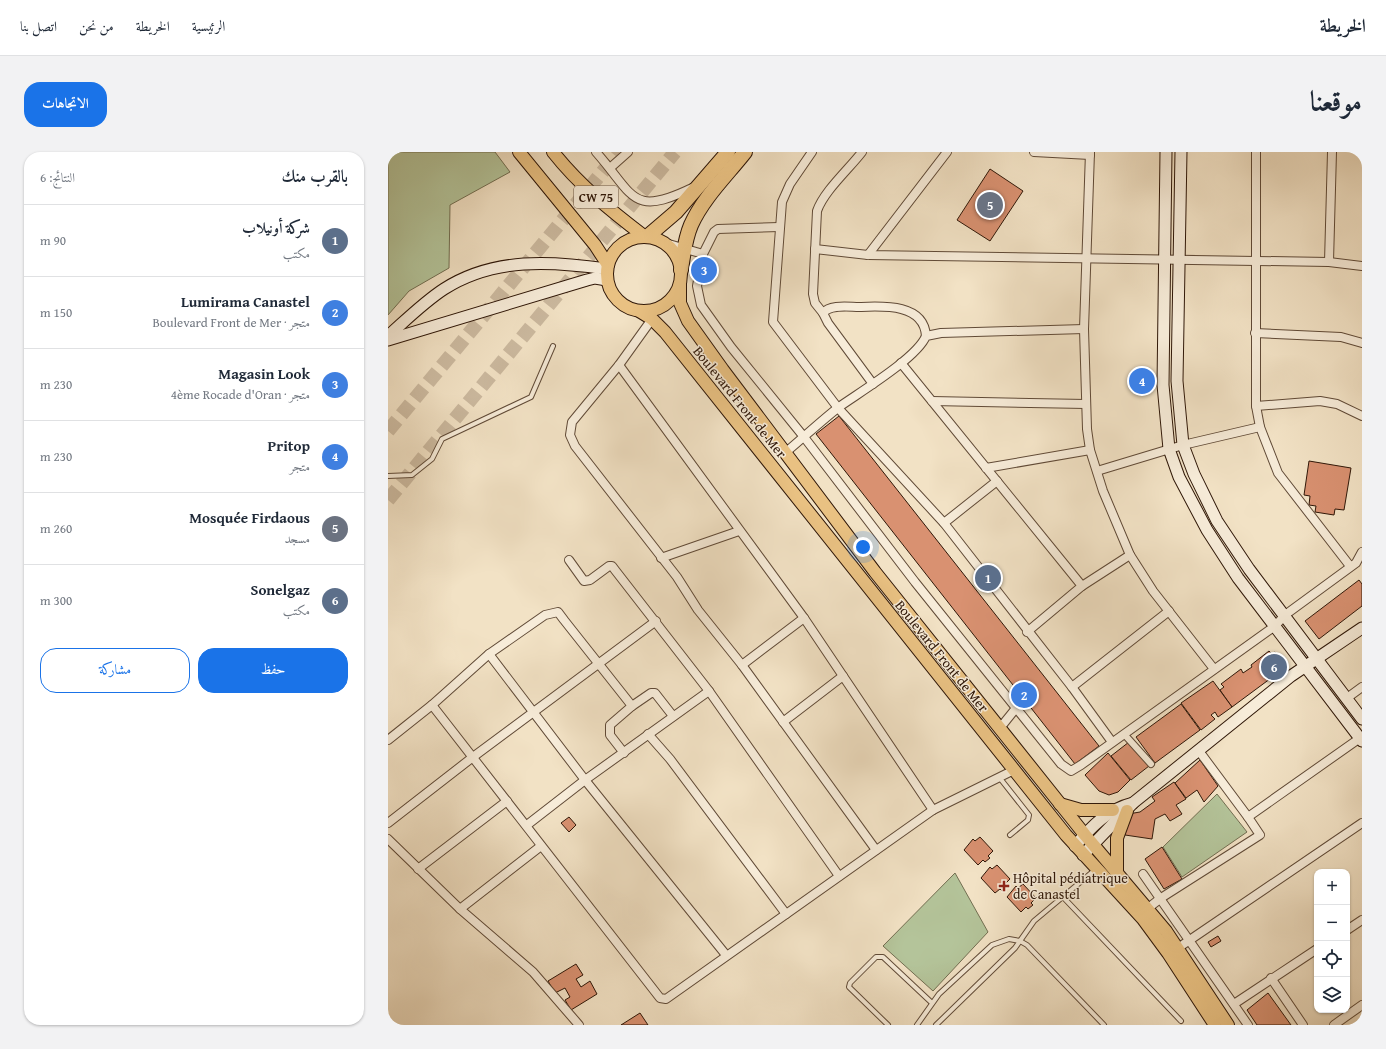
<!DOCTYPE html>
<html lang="ar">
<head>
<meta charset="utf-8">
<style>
  body { margin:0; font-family:"Gentium Book Plus",Amiri,serif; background:#f2f2f3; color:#1f2937; direction:rtl }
  .controls { position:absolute; right:12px; bottom:12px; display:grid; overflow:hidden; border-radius:8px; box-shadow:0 1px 3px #0004 }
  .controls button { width:36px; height:36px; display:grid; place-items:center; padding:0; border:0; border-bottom:1px solid #e0e1e3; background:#fff; color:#1f2937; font:20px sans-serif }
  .you { position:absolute; left:475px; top:395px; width:14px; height:14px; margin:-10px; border:3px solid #fff; border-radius:50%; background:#1a73e8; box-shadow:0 0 0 6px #1a73e833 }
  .badge { display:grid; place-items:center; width:26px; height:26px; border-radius:50%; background:#1a73e8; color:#fff; font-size:13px; font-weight:700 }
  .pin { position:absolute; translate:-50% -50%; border:2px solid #fff; box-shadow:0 1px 4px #0006 }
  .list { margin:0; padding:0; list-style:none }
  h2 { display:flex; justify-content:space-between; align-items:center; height:52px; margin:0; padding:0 16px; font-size:17px }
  h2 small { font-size:13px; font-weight:400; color:#747a83 }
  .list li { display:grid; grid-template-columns:26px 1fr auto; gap:12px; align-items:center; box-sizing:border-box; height:72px; padding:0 16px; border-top:1px solid #e0e1e3 }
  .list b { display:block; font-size:15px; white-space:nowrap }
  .list p { margin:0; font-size:13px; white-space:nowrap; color:#747a83 }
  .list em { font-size:13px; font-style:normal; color:#747a83 }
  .actions { display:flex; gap:8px; padding:12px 16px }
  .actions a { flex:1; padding:9px 0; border:1px solid #1a73e8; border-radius:16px; text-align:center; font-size:14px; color:#1a73e8 }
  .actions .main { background:#1a73e8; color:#fff }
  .icon { flex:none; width:22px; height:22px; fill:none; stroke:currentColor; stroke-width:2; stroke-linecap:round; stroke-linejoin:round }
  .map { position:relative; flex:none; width:974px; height:873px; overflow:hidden; direction:ltr; border-radius:16px }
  header { display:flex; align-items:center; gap:24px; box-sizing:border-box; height:56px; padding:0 20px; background:#fff; border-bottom:1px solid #e0e1e3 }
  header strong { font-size:19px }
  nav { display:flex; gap:22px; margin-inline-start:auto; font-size:14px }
  .intro { display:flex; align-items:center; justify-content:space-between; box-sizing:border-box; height:96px; padding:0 24px }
  h1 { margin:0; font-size:28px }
  .button { padding:10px 18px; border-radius:16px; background:#1a73e8; color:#fff; font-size:14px; font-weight:700 }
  main { display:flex; gap:24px; padding:0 24px }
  aside { flex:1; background:#fff; border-radius:16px; box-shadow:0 1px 3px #0004 }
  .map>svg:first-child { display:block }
  .green { fill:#b4c49a; stroke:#726e51 }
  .building { fill:#d99171; stroke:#2f1708 }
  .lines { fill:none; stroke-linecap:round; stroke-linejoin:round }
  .motorway-tunnel { stroke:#cbb99f; stroke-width:14; stroke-dasharray:14 7; stroke-linecap:butt }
  .service-casing { stroke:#604a37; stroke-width:6 }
  .pedestrian-casing { stroke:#604a37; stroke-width:8 }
  .minor-casing { stroke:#604a37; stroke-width:10 }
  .secondary-casing { stroke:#2f1708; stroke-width:13 }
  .primary-casing { stroke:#2f1708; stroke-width:14 }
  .motorway-casing { stroke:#2f1708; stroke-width:16 }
  .service { stroke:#f7ecd9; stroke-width:4 }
  .pedestrian { stroke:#f7ecd9; stroke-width:6 }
  .minor { stroke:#f7ecd9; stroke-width:8 }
  .secondary { stroke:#f7ecd9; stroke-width:11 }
  .primary { stroke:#e9c182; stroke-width:12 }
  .motorway { stroke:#e9c182; stroke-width:14 }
  .poi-dot { fill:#8f2418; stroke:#f7ecd9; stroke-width:1.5 }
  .labels { text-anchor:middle; stroke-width:3; stroke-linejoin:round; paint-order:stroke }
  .shield { fill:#f7ecd9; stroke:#6b5747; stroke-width:1 }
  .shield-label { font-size:13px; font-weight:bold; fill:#2f1708 }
  .street-label { font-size:14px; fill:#2f1708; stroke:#f7ecd9 }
  .poi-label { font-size:14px; fill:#2f1708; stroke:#f7ecd9; text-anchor:start }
</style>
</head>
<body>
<header>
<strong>الخريطة</strong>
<nav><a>الرئيسية</a><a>الخريطة</a><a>من نحن</a><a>اتصل بنا</a></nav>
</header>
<div class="intro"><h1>موقعنا</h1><a class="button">الاتجاهات</a></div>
<main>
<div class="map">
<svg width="974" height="873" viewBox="0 0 974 873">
  <rect width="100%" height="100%" fill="#f2e2c5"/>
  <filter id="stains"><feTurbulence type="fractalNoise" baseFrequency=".005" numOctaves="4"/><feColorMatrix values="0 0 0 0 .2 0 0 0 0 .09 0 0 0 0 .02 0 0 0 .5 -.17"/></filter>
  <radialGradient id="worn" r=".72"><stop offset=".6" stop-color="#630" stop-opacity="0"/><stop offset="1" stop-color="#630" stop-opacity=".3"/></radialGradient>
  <g class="green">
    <path d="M0,0H107L122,20L62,53L61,116L21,139L0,163Z"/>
    <path d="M829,642L859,680L794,725L775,695Z"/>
    <path d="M567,721L600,780L545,839L495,794Z"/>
  </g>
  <g class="building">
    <path d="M602,17L635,39L602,89L569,68Z"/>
    <path d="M451,264L711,594L687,612L428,282Z"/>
    <path d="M921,309L963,316L956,358L947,357L946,363L927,360L928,354L921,353L922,344L916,343Z"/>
    <path d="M971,428L974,432V454L931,487L917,469Z"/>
    <path d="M881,499L884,502L887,500L898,515L844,555L832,538L836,535L833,532L853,517L855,521L864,515L863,513Z"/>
    <path d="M825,529L844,555L830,565L827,560L823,563L827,567L813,578L793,551Z"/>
    <path d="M793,552L812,578L767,611L748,585Z"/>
    <path d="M741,590L761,614L743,628L723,604Z"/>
    <path d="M720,601L742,628L730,640L721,643L711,639L697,623Z"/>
    <path d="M812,608L830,634L816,650L809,638L798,646L787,631Z"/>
    <path d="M786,630L798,647L788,653L794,662L782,669L777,662L767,667L764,687L737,683L740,662L752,660L767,649L764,645Z"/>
    <path d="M181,665L188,673L181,680L173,671Z"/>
    <path d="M592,685L605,699L600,704L602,706L597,710L595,708L590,713L576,698L585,687L587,689Z"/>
    <path d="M774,695L794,727L776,737L757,707Z"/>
    <path d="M609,713L622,727L617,732L619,734L614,739L612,737L607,741L593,726L602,715L604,717Z"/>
    <path d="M635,732L648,746L643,751L645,753L640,757L638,755L633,760L619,745L628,734L630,736Z"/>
    <path d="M830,784L833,789L823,795L820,790Z"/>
    <path d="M188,812L195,823L188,827L193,835L202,829L209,842L183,858L177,848L182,845L177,836L167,841L160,829Z"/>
    <path d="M880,841L903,873H869L859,858Z"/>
    <path d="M252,861L260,873H233Z"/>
  </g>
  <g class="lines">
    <g class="motorway-tunnel">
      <path d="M0,279L231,0"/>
      <path d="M0,348L287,0"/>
    </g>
    <g class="service-casing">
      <g id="service">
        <path d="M0,324L24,323L44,307L54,287L143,245L165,194"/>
        <path d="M611,625L641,663L640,668L622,683"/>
        <path d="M675,745L793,869"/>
        <path d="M500,873L461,835L462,831L488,805H495L544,851"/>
        <path d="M529,873L551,842L604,793L621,787L632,789L639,793L716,873"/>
        <path d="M548,873L627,796L646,769L708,717"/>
      </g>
    </g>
    <g class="pedestrian-casing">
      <path id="pedestrian" d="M736,582L763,612"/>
    </g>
    <g class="minor-casing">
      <g id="minor">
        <path d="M208,0C247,44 243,66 306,35"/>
        <path d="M424,0L402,32L394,50L385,170L450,256L556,371L684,535L724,590"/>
        <path d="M646,0L702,3"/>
        <path d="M702,0L696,177L699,277L702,298L715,339L742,403L765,439L826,517"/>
        <path d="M868,0V254L872,275L890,321L962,414"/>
        <path d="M222,16L240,0"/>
        <path d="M274,90L315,102L309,134L313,153L343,195L416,285L527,430L673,612L683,619L693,613L887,474L897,463L968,411L974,400"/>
        <path d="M427,97L480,103L941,110L974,114"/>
        <path d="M315,102L326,80L330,77L391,75"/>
        <path d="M480,103L559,0"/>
        <path d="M941,110L944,0"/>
        <path d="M435,161L427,151L425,142L429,59C436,39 461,17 474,0"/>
        <path d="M264,167L231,213L184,270L182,283L187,294L289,425L310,458L354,513L488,698"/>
        <path d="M867,181L953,185L974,191"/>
        <path d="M513,211L694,434"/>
        <path d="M231,213L416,466L545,658"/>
        <path d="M485,232L440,171L435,161C442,152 461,155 471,155C494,154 536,151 538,184"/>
        <path d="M544,249L698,252"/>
        <path d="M868,254L932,249L949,252L974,264"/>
        <path d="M397,301C415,286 433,269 451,255C472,240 529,206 538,184L553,181L696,177"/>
        <path d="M598,316L702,298"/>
        <path d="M709,319L795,293L872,275"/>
        <path d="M556,371L609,329"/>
        <path d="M273,406L351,379"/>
        <path d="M181,408L196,429L202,428L221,414H224L227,418L321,539L451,724"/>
        <path d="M639,480L694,434L742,403"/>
        <path d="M101,502L197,628L338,803"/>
        <path d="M354,513L416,466"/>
        <path d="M684,535L781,459"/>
        <path d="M959,546L974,535"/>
        <path d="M44,553L272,846L278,847L545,658L626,618"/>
        <path d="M395,570L455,524"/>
        <path d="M612,576L629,555"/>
        <path d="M260,582L282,607L398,762"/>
        <path d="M0,588L44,553L101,502L157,463L170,460L176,468L244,554"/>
        <path d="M811,599L860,665"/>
        <path d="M236,601L222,583V573L244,554L263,541H267L285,564"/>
        <path d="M0,671L85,605L268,469"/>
        <path d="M139,673L197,628L321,539"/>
        <path d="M0,687L72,757L145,820L191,873"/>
        <path d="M30,717L119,649"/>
        <path d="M755,722L860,873"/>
        <path d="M72,757L153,694"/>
        <path d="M759,757L773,746L872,683L860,665L972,586"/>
        <path d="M959,778L974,768"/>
        <path d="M790,796L974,671"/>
        <path d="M883,826L915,873"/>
        <path d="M846,852L929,797"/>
        <path d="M946,873L974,853"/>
      </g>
    </g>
    <g class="secondary-casing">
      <g id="secondary">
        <path d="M778,0L775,233L781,297L791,325L819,378L850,426L974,589"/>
        <path d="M793,0L789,229L795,293L806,322L829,369L861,417L974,567"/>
        <path d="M0,184C18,168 36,150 56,137C106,105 164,109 219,117"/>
        <path d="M0,188L199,128L207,126L219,128"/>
        <path d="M687,694C703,675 720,657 745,651"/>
        <path d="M695,703L745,651L903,524L974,476"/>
      </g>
    </g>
    <g class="primary-casing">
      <g id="primary">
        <path d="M131,0L207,93L220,113"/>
        <path d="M165,0C191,33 223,59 256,84"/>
        <circle cx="256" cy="122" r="37"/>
        <path d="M292,132V151L300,169L335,218L487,420L697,683L778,779L840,873"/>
        <path d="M251,159L264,167L277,180L678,683L755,767L780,801L827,873"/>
        <path d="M672,652L693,658H725"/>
        <path d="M729,723V686L739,659"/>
      </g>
    </g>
    <g class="motorway-casing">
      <g id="motorway">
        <path d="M260,84L288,60L340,0"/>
        <path d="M293,118C295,103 297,87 303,73C315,46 339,23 357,0"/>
      </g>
    </g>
    <use href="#service" class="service"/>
    <use href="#pedestrian" class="pedestrian"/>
    <use href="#minor" class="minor"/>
    <use href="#secondary" class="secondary"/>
    <use href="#primary" class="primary"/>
    <use href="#motorway" class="motorway"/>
  </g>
  <path class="poi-dot" d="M614 728h4v4h4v4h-4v4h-4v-4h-4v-4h4z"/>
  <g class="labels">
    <rect class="shield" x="186" y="34" width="44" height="22" rx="3"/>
    <g class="shield-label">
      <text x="208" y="50">CW 75</text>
    </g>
    <g class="street-label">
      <text transform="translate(352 250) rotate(51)" y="5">Boulevard Front de Mer</text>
      <text transform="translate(554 504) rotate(51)" y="5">Boulevard Front de Mer</text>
    </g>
    <g class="poi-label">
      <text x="625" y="731">Hôpital pédiatrique<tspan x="625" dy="16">de Canastel</tspan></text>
    </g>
  </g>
  <rect width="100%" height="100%" filter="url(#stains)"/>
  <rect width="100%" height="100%" fill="url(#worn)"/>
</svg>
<div class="controls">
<button>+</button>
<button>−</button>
<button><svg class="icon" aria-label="locate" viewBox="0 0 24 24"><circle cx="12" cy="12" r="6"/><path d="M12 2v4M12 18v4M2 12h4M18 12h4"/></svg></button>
<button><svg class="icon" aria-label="layers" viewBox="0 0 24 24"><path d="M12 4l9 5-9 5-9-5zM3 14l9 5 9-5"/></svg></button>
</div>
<div class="you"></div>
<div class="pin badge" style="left:600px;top:426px;background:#5c6f8a">1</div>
<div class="pin badge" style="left:636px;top:543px;background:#3f7fe0">2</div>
<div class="pin badge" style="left:316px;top:118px;background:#3f7fe0">3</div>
<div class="pin badge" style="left:754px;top:229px;background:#3f7fe0">4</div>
<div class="pin badge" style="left:602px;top:53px;background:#6b7280">5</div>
<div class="pin badge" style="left:886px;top:515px;background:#5c6f8a">6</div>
</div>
<aside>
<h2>بالقرب منك<small>النتائج: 6</small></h2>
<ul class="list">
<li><span class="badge" style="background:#5c6f8a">1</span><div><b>شركة أونيلاب</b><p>مكتب</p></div><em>90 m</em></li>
<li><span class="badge" style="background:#3f7fe0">2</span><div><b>Lumirama Canastel</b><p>متجر · Boulevard Front de Mer</p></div><em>150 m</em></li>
<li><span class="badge" style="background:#3f7fe0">3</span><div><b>Magasin Look</b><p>متجر · 4ème Rocade d'Oran</p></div><em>230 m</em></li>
<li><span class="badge" style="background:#3f7fe0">4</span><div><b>Pritop</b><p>متجر</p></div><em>230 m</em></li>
<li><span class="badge" style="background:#6b7280">5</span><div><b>Mosquée Firdaous</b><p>مسجد</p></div><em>260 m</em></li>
<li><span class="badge" style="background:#5c6f8a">6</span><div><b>Sonelgaz</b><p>مكتب</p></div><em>300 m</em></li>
</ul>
<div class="actions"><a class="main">حفظ</a><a>مشاركة</a></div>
</aside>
</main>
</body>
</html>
